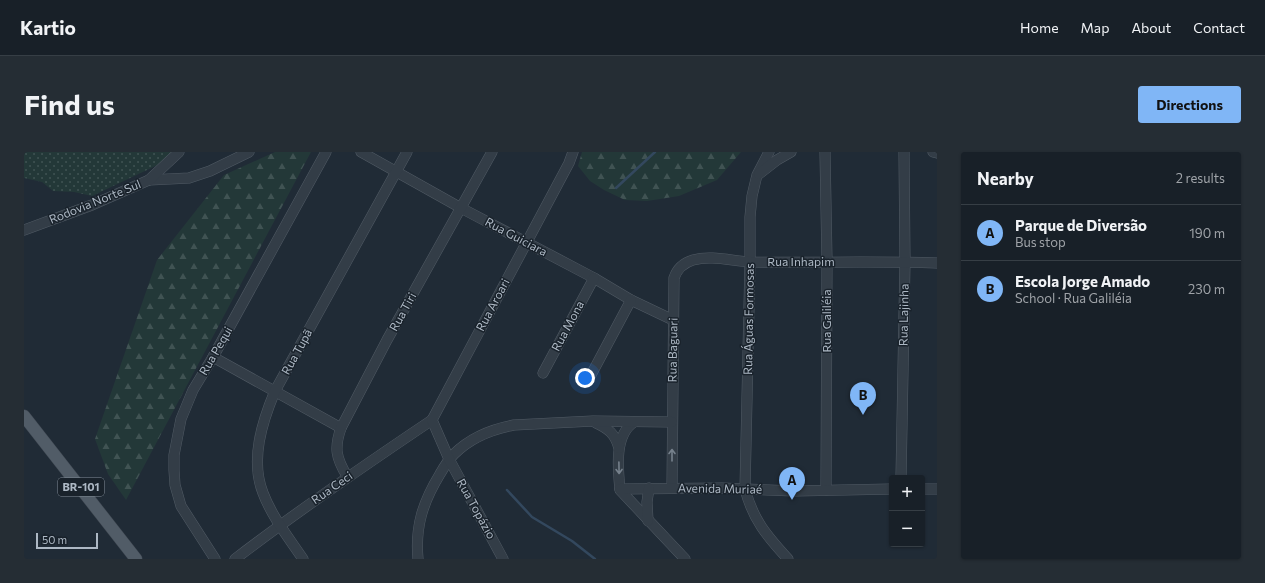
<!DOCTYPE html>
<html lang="en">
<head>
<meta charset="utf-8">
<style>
  body { margin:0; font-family:Commissioner,sans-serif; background:#252d34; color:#f1f3f6 }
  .controls { position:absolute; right:12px; bottom:12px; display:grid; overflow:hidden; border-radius:4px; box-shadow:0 1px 3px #0004 }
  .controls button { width:36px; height:36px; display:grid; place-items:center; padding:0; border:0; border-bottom:1px solid #363e45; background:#182028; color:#f1f3f6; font:20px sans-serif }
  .scale { position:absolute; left:12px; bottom:10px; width:62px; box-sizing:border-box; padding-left:4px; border:2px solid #adb8c4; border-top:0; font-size:11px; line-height:14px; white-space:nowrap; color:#adb8c4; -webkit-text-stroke:3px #19222b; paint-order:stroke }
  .you { position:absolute; left:561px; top:226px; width:14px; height:14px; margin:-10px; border:3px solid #fff; border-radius:50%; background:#1a73e8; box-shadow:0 0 0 6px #1a73e833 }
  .badge { display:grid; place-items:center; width:26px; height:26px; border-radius:50%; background:#80b6f6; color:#111; font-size:13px; font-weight:700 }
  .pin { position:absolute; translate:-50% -33px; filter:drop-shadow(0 1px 2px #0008) }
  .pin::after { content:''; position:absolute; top:21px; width:14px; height:12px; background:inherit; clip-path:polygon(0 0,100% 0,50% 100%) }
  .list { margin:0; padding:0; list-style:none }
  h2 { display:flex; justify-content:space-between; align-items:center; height:52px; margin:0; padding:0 16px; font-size:17px }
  h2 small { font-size:13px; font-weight:400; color:#9fa3a8 }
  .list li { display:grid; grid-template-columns:26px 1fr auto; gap:12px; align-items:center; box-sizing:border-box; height:56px; padding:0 16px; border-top:1px solid #363e45 }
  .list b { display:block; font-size:15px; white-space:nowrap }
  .list p { margin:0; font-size:13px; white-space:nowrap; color:#9fa3a8 }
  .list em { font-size:13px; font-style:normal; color:#9fa3a8 }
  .map { position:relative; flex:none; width:913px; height:407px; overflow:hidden; border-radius:4px }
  header { display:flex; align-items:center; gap:24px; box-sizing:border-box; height:56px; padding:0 20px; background:#182028; border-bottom:1px solid #363e45 }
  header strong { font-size:19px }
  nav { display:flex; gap:22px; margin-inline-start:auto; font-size:14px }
  .intro { display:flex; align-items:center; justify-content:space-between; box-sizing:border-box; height:96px; padding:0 24px }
  h1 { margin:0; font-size:28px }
  .button { padding:10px 18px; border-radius:4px; background:#80b6f6; color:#111; font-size:14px; font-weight:700 }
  main { display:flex; gap:24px; padding:0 24px }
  aside { flex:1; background:#182028; border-radius:4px; box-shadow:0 1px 3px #0004 }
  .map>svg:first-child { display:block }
  .grass { fill:url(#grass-dots) }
  .forest { fill:url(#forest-firs) }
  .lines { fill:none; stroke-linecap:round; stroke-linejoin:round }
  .stream { stroke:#33485e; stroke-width:2.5 }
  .minor-casing { stroke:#515b65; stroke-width:11 }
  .major-casing { stroke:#3d4650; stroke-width:13 }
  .minor { stroke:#333d47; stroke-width:10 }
  .major { stroke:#515c67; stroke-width:12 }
  .oneway { stroke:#76818c }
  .labels { text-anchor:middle; stroke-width:3; stroke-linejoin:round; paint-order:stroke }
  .shield { fill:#19222b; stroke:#818b96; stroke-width:1 }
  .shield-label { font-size:11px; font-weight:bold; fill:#adb8c4 }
  .street-label { font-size:12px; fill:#adb8c4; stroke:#19222b }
</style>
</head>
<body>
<header>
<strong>Kartio</strong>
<nav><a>Home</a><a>Map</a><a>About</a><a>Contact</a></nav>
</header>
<div class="intro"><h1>Find us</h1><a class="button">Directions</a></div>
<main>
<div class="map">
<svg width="913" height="407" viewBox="0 0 913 407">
  <defs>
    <pattern id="grass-dots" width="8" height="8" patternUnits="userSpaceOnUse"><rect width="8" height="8" fill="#233838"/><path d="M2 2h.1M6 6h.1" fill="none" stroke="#405353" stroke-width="1.8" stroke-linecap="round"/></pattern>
    <pattern id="forest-firs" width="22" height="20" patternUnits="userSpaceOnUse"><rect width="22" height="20" fill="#233838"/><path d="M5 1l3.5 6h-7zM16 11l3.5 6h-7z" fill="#405353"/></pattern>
  </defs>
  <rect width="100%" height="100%" fill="#202b36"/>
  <path class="grass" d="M0,0H151L140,10L68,44L50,40L29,39L18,30L0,26Z"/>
  <g class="forest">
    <path d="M251,0H287L102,348L84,322L71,287L133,108L200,23Z"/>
    <path d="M558,0H717L693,28L655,44L623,49L601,48L580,38L566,29L554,14Z"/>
  </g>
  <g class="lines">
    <g class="stream">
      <path d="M592,36L631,0"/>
      <path d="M483,338L508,365L548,389L571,407"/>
    </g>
    <g class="minor-casing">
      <g id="minor">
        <path d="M337,0L437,56L570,126L607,148L649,168"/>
        <path d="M745,0L733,23L728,44L726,65V110L721,337C729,368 743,384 764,407"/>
        <path d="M801,0L803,109L802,338"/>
        <path d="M909,0L913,1"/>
        <path d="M735,22L753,8L767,0"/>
        <path d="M125,28L165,26L186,19L225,0"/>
        <path d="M0,78L68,53L125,28L155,0"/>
        <path d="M189,205L317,276"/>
        <path d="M519,221L570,126"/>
        <path d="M567,223L607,148"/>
        <path d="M610,270C590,283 594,317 596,338L661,407"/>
        <path d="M572,271C585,277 591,282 595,296"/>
        <path d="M323,324C312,306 310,296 317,276L363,188L468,0"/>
        <path d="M877,326L881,110L880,0"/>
        <path d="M648,336L650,126C653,117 659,111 669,108C687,103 708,109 727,110C789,111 851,109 913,111"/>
        <path d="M596,337L698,336L770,339L868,337"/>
        <path d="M898,337H913"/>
        <path d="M624,369L623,350L625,336"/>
        <path d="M191,407L157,354L151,333L150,318V303L157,267L169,238L189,205L302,0"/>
        <path d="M211,407C275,358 341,313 408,268"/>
        <path d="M279,407C265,386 248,365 239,341C226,308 238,270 251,239L383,0"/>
        <path d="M394,407C391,374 399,350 416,322C420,315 424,308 430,302C446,286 468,277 490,273L569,269L648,270"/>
        <path d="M479,407L425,307L408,268L545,11L549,0"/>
      </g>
    </g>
    <g class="major-casing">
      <path id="major" d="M0,264L112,407"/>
    </g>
    <use href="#minor" class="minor"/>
    <use href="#major" class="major"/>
  </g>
  <defs><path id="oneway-shaft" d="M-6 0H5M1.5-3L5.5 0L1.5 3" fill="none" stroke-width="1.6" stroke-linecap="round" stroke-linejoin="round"/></defs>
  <g class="oneway">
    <use href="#oneway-shaft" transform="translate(648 303) rotate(-90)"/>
    <use href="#oneway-shaft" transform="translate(595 316) rotate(89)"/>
  </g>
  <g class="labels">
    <rect class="shield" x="34" y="326" width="46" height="18" rx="3"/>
    <g class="shield-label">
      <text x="57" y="339">BR-101</text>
    </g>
    <g class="street-label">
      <text transform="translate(71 50) rotate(-22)" y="4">Rodovia Norte Sul</text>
      <text transform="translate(492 85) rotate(28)" y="4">Rua Guiciara</text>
      <text x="777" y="114">Rua Inhapim</text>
      <text transform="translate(469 153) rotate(-62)" y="4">Rua Aroari</text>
      <text transform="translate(379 160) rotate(-61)" y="4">Rua Tiri</text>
      <text transform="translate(880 163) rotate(-89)" y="4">Rua Lajinha</text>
      <text transform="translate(725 167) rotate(-89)" y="4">Rua Águas Formosas</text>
      <text transform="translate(803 169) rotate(-90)" y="4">Rua Galiléia</text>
      <text transform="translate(544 174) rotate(-62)" y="4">Rua Mona</text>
      <text transform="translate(649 198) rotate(-89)" y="4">Rua Baguari</text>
      <text transform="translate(192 199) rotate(-60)" y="4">Rua Pequi</text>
      <text transform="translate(273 200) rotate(-61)" y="4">Rua Tupã</text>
      <text transform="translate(308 336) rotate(-35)" y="4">Rua Ceci</text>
      <text transform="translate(696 337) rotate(1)" y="4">Avenida Muriaé</text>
      <text transform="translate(452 357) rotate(61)" y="4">Rua Topázio</text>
    </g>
  </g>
</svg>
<div class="controls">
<button>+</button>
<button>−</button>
</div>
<div class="scale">50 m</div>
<div class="you"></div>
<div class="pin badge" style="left:768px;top:348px">A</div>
<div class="pin badge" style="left:839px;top:263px">B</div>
</div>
<aside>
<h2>Nearby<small>2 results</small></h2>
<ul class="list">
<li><span class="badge">A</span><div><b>Parque de Diversão</b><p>Bus stop</p></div><em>190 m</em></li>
<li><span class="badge">B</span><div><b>Escola Jorge Amado</b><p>School · Rua Galiléia</p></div><em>230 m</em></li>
</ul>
</aside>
</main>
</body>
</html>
